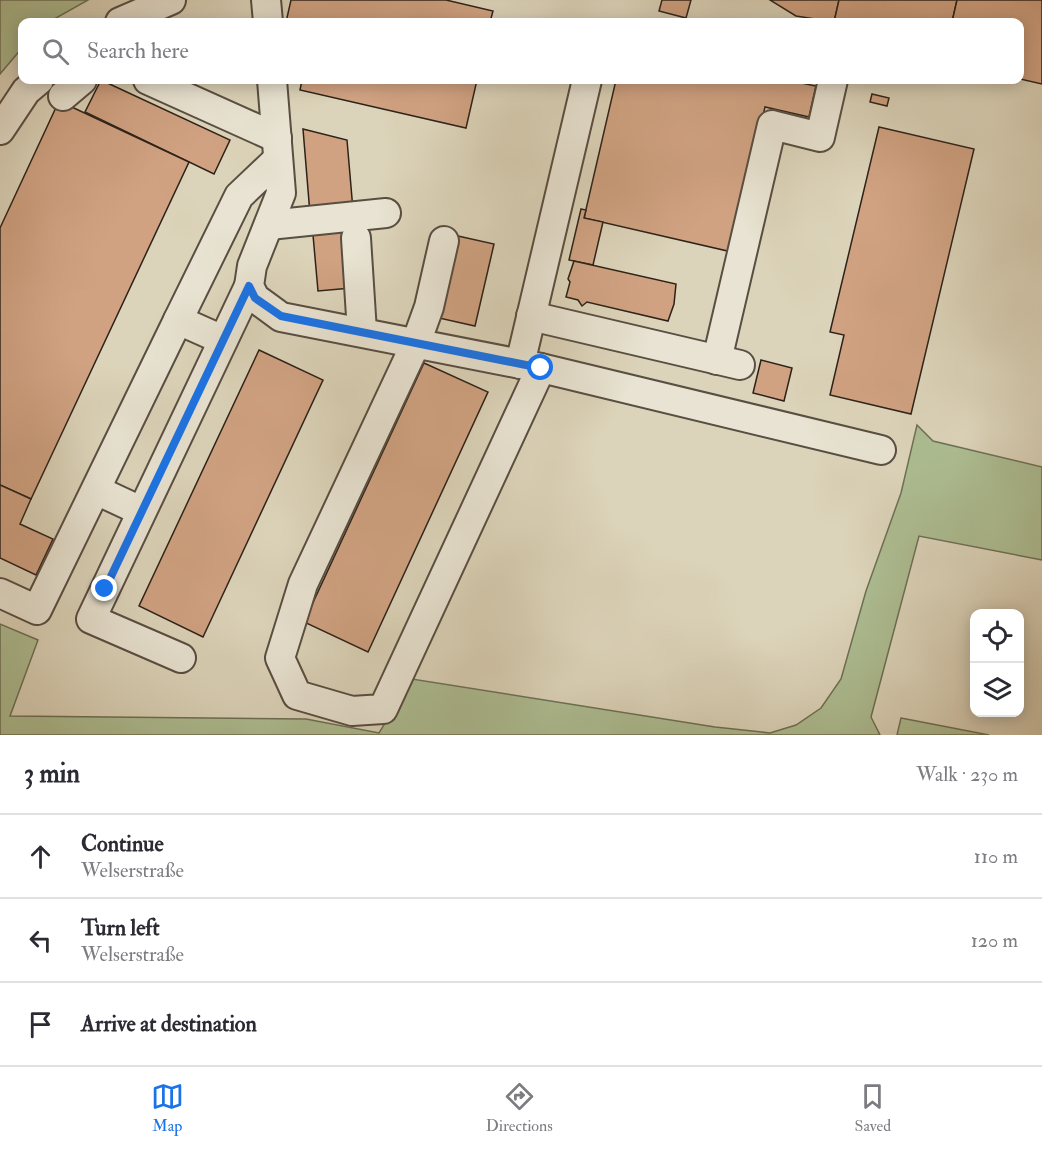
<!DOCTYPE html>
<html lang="en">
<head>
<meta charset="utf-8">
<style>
  body { margin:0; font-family:"IM FELL Double Pica",serif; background:#f2f2f3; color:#2b2b33 }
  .controls { position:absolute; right:18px; bottom:18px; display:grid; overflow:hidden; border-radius:12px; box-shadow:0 3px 15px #0003 }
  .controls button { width:54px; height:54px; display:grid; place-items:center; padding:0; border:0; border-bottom:2px solid #e1e1e2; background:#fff; color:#2b2b33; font:30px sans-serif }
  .stop { position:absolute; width:18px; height:18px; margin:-14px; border:4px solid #1a73e8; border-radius:50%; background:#fff }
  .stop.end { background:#1a73e8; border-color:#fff; box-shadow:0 2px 6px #0008 }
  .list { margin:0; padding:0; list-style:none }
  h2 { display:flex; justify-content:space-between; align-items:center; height:78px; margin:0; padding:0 24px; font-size:26px }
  h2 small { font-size:20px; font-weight:400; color:#7c7c81 }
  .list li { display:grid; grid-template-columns:39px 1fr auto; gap:18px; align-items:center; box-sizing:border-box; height:84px; padding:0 24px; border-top:2px solid #e1e1e2 }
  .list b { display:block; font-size:22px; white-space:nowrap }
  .list p { margin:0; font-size:20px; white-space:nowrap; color:#7c7c81 }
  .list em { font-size:20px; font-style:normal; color:#7c7c81 }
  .icon { flex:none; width:33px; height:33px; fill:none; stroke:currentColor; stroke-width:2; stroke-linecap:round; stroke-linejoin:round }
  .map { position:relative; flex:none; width:1042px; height:735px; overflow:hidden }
  .search { position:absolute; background:#fff; box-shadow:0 3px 15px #0003; left:18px; right:18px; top:18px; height:66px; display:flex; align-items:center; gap:15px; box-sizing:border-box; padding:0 21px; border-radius:12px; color:#7c7c81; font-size:22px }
  .sheet { height:330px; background:#fff }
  nav { display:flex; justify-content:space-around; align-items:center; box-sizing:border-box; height:84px; border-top:2px solid #e1e1e2; background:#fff; font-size:16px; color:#7c7c81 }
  nav a { display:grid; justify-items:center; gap:3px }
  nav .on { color:#1a73e8 }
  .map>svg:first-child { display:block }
  .green { fill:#adbd92; stroke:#6d7056; stroke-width:1.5 }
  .building { fill:#d0a282; stroke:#2d221a; stroke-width:1.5 }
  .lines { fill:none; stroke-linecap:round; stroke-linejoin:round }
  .minor-casing { stroke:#594e42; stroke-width:32 }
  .minor { stroke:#e8e3d2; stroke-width:28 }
  .route { stroke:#1a73e8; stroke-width:8 }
</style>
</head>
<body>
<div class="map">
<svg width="1042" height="735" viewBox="0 0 1042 735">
  <rect width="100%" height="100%" fill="#dcd4ba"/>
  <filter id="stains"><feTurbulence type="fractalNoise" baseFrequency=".00333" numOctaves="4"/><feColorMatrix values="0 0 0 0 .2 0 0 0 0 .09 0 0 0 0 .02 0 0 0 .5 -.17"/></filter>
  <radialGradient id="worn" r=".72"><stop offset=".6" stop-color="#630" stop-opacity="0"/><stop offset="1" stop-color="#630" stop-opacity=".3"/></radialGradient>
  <g class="green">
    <path d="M0,0H88L49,22H22V48L0,74Z"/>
    <path d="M917,425L933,441L1042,467V560L919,536L871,717L880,735H0V624L38,640L10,716L306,719L379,733L412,679L715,727L770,733L796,725L821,708L841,679L866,591L901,493Z"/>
    <path d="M901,718L989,735H897Z"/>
  </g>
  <g class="building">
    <path d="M291,0H446L493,11L490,22H286Z"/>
    <path d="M662,0H691L686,18L659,11Z"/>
    <path d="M770,0H839L834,22L796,16Z"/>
    <path d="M839,0H957L952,22H834Z"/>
    <path d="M957,0H1042V84L1020,79V22H952Z"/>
    <path d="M101,80L230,140L214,174L85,112Z"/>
    <path d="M302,80H477L466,128L300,90Z"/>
    <path d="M616,80H787L816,86L809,117L765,107L732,252L584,218Z"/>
    <path d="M872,94L889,98L887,106L870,102Z"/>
    <path d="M59,101L189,162L31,499L0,485V228Z"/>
    <path d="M879,127L974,149L911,414L830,395L844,335L830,332Z"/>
    <path d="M303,129L347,140L353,210L310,214Z"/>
    <path d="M581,209L586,210L584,218L603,222L593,265L569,260Z"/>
    <path d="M346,232L351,288L318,291L313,235Z"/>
    <path d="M458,236L494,244L475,326L439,318Z"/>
    <path d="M574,261L676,284L674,304L668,321L587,302L582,306L578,300L566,297L570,282L568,279Z"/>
    <path d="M259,350L323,380L203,637L139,606Z"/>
    <path d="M761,360L792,368L784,401L753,393Z"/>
    <path d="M424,363L488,392L368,652L304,622Z"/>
    <path d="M0,485L31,499L20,524L53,539L36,575L0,558Z"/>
  </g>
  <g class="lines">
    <g class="minor-casing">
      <g id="minor">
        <path d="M266,0L268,22"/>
        <path d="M120,22L171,0"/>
        <path d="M148,80L277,138"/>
        <path d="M272,80L281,193L252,266L249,286L255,298L281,317L541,368L881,450"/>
        <path d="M63,96L82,80"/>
        <path d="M0,130L26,91L39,80"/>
        <path d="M269,225L386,213"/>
        <path d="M356,238L362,332"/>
        <path d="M444,241L429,307L416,343L303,584L280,658L297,695L352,711L383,709L541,368"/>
        <path d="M531,316L740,365"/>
        <path d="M178,320L239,196L278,159"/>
        <path d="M717,360L772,125L820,137L833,80"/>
        <path d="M520,364L587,80"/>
        <path d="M96,490L141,511"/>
        <path d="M0,593L37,610L178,320L223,340"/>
        <path d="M181,658L91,619L249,286"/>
      </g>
    </g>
    <use href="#minor" class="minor"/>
  </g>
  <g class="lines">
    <path class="route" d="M105,589L249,286L255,298L281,316L541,368"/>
  </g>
  <rect width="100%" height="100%" filter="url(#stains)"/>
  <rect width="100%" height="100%" fill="url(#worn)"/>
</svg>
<div class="controls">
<button><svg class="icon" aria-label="locate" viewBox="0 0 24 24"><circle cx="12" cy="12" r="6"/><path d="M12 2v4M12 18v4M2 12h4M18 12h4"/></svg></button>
<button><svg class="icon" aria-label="layers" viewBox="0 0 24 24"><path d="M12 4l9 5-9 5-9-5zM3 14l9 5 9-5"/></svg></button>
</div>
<div class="stop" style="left:541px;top:368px"></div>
<div class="stop end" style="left:105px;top:589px"></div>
<div class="search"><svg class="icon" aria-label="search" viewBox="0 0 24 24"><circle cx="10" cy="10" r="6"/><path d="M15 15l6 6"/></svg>Search here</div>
</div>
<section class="sheet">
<h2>3 min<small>Walk · 230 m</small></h2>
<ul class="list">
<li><svg class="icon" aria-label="ahead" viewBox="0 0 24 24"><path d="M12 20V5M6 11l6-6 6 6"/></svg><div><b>Continue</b><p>Welserstraße</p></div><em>110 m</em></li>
<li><svg class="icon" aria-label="left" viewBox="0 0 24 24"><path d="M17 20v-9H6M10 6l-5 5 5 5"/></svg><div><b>Turn left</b><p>Welserstraße</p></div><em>120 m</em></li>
<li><svg class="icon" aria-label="arrive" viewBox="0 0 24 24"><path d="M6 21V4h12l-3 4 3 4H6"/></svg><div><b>Arrive at destination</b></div></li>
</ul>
</section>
<nav>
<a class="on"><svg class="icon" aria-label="map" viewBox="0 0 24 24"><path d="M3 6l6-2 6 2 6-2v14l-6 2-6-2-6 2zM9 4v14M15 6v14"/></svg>Map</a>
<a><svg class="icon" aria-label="directions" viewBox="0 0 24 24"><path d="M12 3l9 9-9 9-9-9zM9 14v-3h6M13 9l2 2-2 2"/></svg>Directions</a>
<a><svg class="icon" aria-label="saved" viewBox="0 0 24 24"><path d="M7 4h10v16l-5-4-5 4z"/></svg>Saved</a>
</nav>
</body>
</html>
